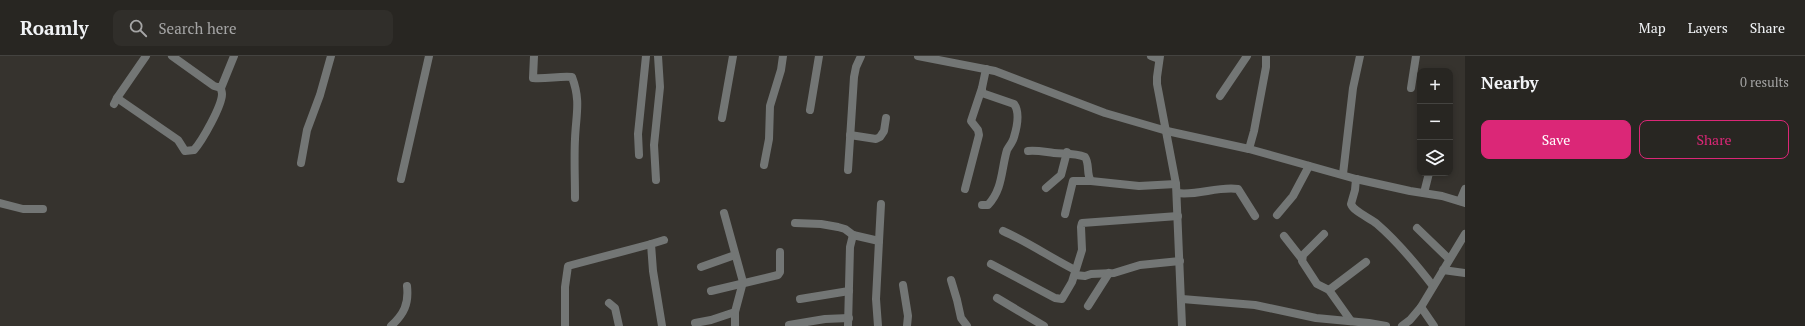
<!DOCTYPE html>
<html lang="en">
<head>
<meta charset="utf-8">
<style>
  body { margin:0; font-family:"PT Serif",serif; background:#302e2a; color:#f1f3f6 }
  .controls { position:absolute; right:12px; top:12px; display:grid; overflow:hidden; border-radius:8px; box-shadow:0 2px 6px #0003 }
  .controls button { width:36px; height:36px; display:grid; place-items:center; padding:0; border:0; border-bottom:1px solid #444340; background:#282622; color:#f1f3f6; font:20px sans-serif }
  .list { margin:0; padding:0; list-style:none }
  h2 { display:flex; justify-content:space-between; align-items:center; height:52px; margin:0; padding:0 16px; font-size:17px }
  h2 small { font-size:13px; font-weight:400; color:#a5a5a5 }
  .actions { display:flex; gap:8px; padding:12px 16px }
  .actions a { flex:1; padding:9px 0; border:1px solid #db2777; border-radius:8px; text-align:center; font-size:14px; color:#db2777 }
  .actions .main { background:#db2777; color:#fff }
  .icon { flex:none; width:22px; height:22px; fill:none; stroke:currentColor; stroke-width:2; stroke-linecap:round; stroke-linejoin:round }
  .map { position:relative; flex:none; width:1465px; height:270px; overflow:hidden }
  header { display:flex; align-items:center; gap:24px; box-sizing:border-box; height:56px; padding:0 20px; background:#282622; border-bottom:1px solid #444340 }
  header strong { font-size:19px }
  nav { display:flex; gap:22px; margin-inline-start:auto; font-size:14px }
  .search { width:280px; height:36px; background:#302e2a; display:flex; align-items:center; gap:10px; box-sizing:border-box; padding:0 14px; border-radius:8px; color:#a5a5a5; font-size:15px }
  main { display:flex }
  aside { flex:1; background:#282622 }
  .map>svg:first-child { display:block }
  .lines { fill:none; stroke-linecap:round; stroke-linejoin:round }
  .minor { stroke:#737675; stroke-width:8 }
</style>
</head>
<body>
<header>
<strong>Roamly</strong>
<div class="search"><svg class="icon" aria-label="search" viewBox="0 0 24 24"><circle cx="10" cy="10" r="6"/><path d="M15 15l6 6"/></svg>Search here</div>
<nav><a>Map</a><a>Layers</a><a>Share</a></nav>
</header>
<main>
<div class="map">
<svg width="1465" height="270" viewBox="0 0 1465 270">
  <rect width="100%" height="100%" fill="#36332e"/>
  <g class="lines">
    <g class="minor">
      <path d="M172,0L214,30L221,32L234,0"/>
      <path d="M534,0L533,22C547,23 559,20 572,21C581,45 576,58 575,83C574,102 575,122 575,142"/>
      <path d="M918,0L995,15L1105,57L1167,75L1249,93L1356,123L1410,135L1442,140L1465,147"/>
      <path d="M1151,0L1159,3"/>
      <path d="M1160,0L1157,21V28L1176,128L1182,270"/>
      <path d="M1411,32L1416,0"/>
      <path d="M1220,40L1247,0"/>
      <path d="M117,42L178,84L185,95L194,94C202,85 222,50 222,38C222,36 221,34 221,32"/>
      <path d="M114,48L117,42L146,0"/>
      <path d="M810,54L819,0"/>
      <path d="M722,62L733,0"/>
      <path d="M850,79L876,83L880,81L884,75L886,62"/>
      <path d="M1249,93L1254,75L1266,11V0"/>
      <path d="M1028,95C1037,94 1045,96 1054,97C1065,98 1075,97 1085,101C1090,108 1086,118 1091,125L1139,130L1176,128"/>
      <path d="M639,99L638,78L646,0"/>
      <path d="M301,107L307,74L320,39L331,0"/>
      <path d="M764,109L769,83L770,50L781,14L783,0"/>
      <path d="M848,114L854,21L856,11L861,0"/>
      <path d="M1343,118L1353,32L1360,0"/>
      <path d="M401,123L429,0"/>
      <path d="M1356,123L1355,134L1351,148C1354,156 1370,162 1377,168C1398,186 1416,208 1433,230"/>
      <path d="M656,124L654,89L660,31L658,0"/>
      <path d="M1046,132L1061,119L1067,96"/>
      <path d="M965,133L979,79L978,74L971,65L982,32"/>
      <path d="M1177,137C1197,140 1218,130 1238,133L1255,160"/>
      <path d="M1424,137L1429,117"/>
      <path d="M1460,145L1465,133"/>
      <path d="M0,147L23,153H43"/>
      <path d="M982,149H988C1003,133 1001,114 1007,94C1009,90 1013,86 1014,81C1017,71 1020,56 1014,48L982,37V32L986,13"/>
      <path d="M724,157L743,226L735,256V270"/>
      <path d="M1065,158L1073,125H1091"/>
      <path d="M1277,159L1293,140L1309,110"/>
      <path d="M795,167L821,168L838,171L845,173L853,179L879,185L876,243L878,270"/>
      <path d="M1417,172L1449,203"/>
      <path d="M1003,175C1028,186 1051,202 1075,214"/>
      <path d="M1324,178L1303,199L1302,205L1317,228L1329,234L1351,265"/>
      <path d="M1284,180L1302,203"/>
      <path d="M879,185L881,148"/>
      <path d="M991,208L1055,242L1062,243L1072,226L1082,194L1081,171L1082,167L1178,160"/>
      <path d="M701,211L735,199"/>
      <path d="M1443,214L1465,217"/>
      <path d="M1075,219L1085,220L1091,218L1114,217L1140,209L1180,205"/>
      <path d="M951,224L957,244L961,262L967,270"/>
      <path d="M903,229L908,260L907,270"/>
      <path d="M1329,234L1366,206"/>
      <path d="M711,235L778,219L780,216V196"/>
      <path d="M997,242L1044,270"/>
      <path d="M800,243L849,235"/>
      <path d="M1182,243L1255,249L1316,262L1369,267L1386,270"/>
      <path d="M609,247L615,252L619,270"/>
      <path d="M1088,250L1109,217"/>
      <path d="M1421,251L1434,270"/>
      <path d="M695,267L711,264L735,256"/>
      <path d="M789,269L825,263L849,262"/>
      <path d="M391,270C404,258 409,248 407,230"/>
      <path d="M565,270V231L568,210L651,188"/>
      <path d="M662,270L653,215L651,188L664,184"/>
      <path d="M848,270L850,191L853,179"/>
      <path d="M1402,270L1410,264L1421,251L1465,178"/>
    </g>
  </g>
</svg>
<div class="controls">
<button>+</button>
<button>−</button>
<button><svg class="icon" aria-label="layers" viewBox="0 0 24 24"><path d="M12 4l9 5-9 5-9-5zM3 14l9 5 9-5"/></svg></button>
</div>
</div>
<aside>
<h2>Nearby<small>0 results</small></h2>
<ul class="list">
</ul>
<div class="actions"><a class="main">Save</a><a>Share</a></div>
</aside>
</main>
</body>
</html>
